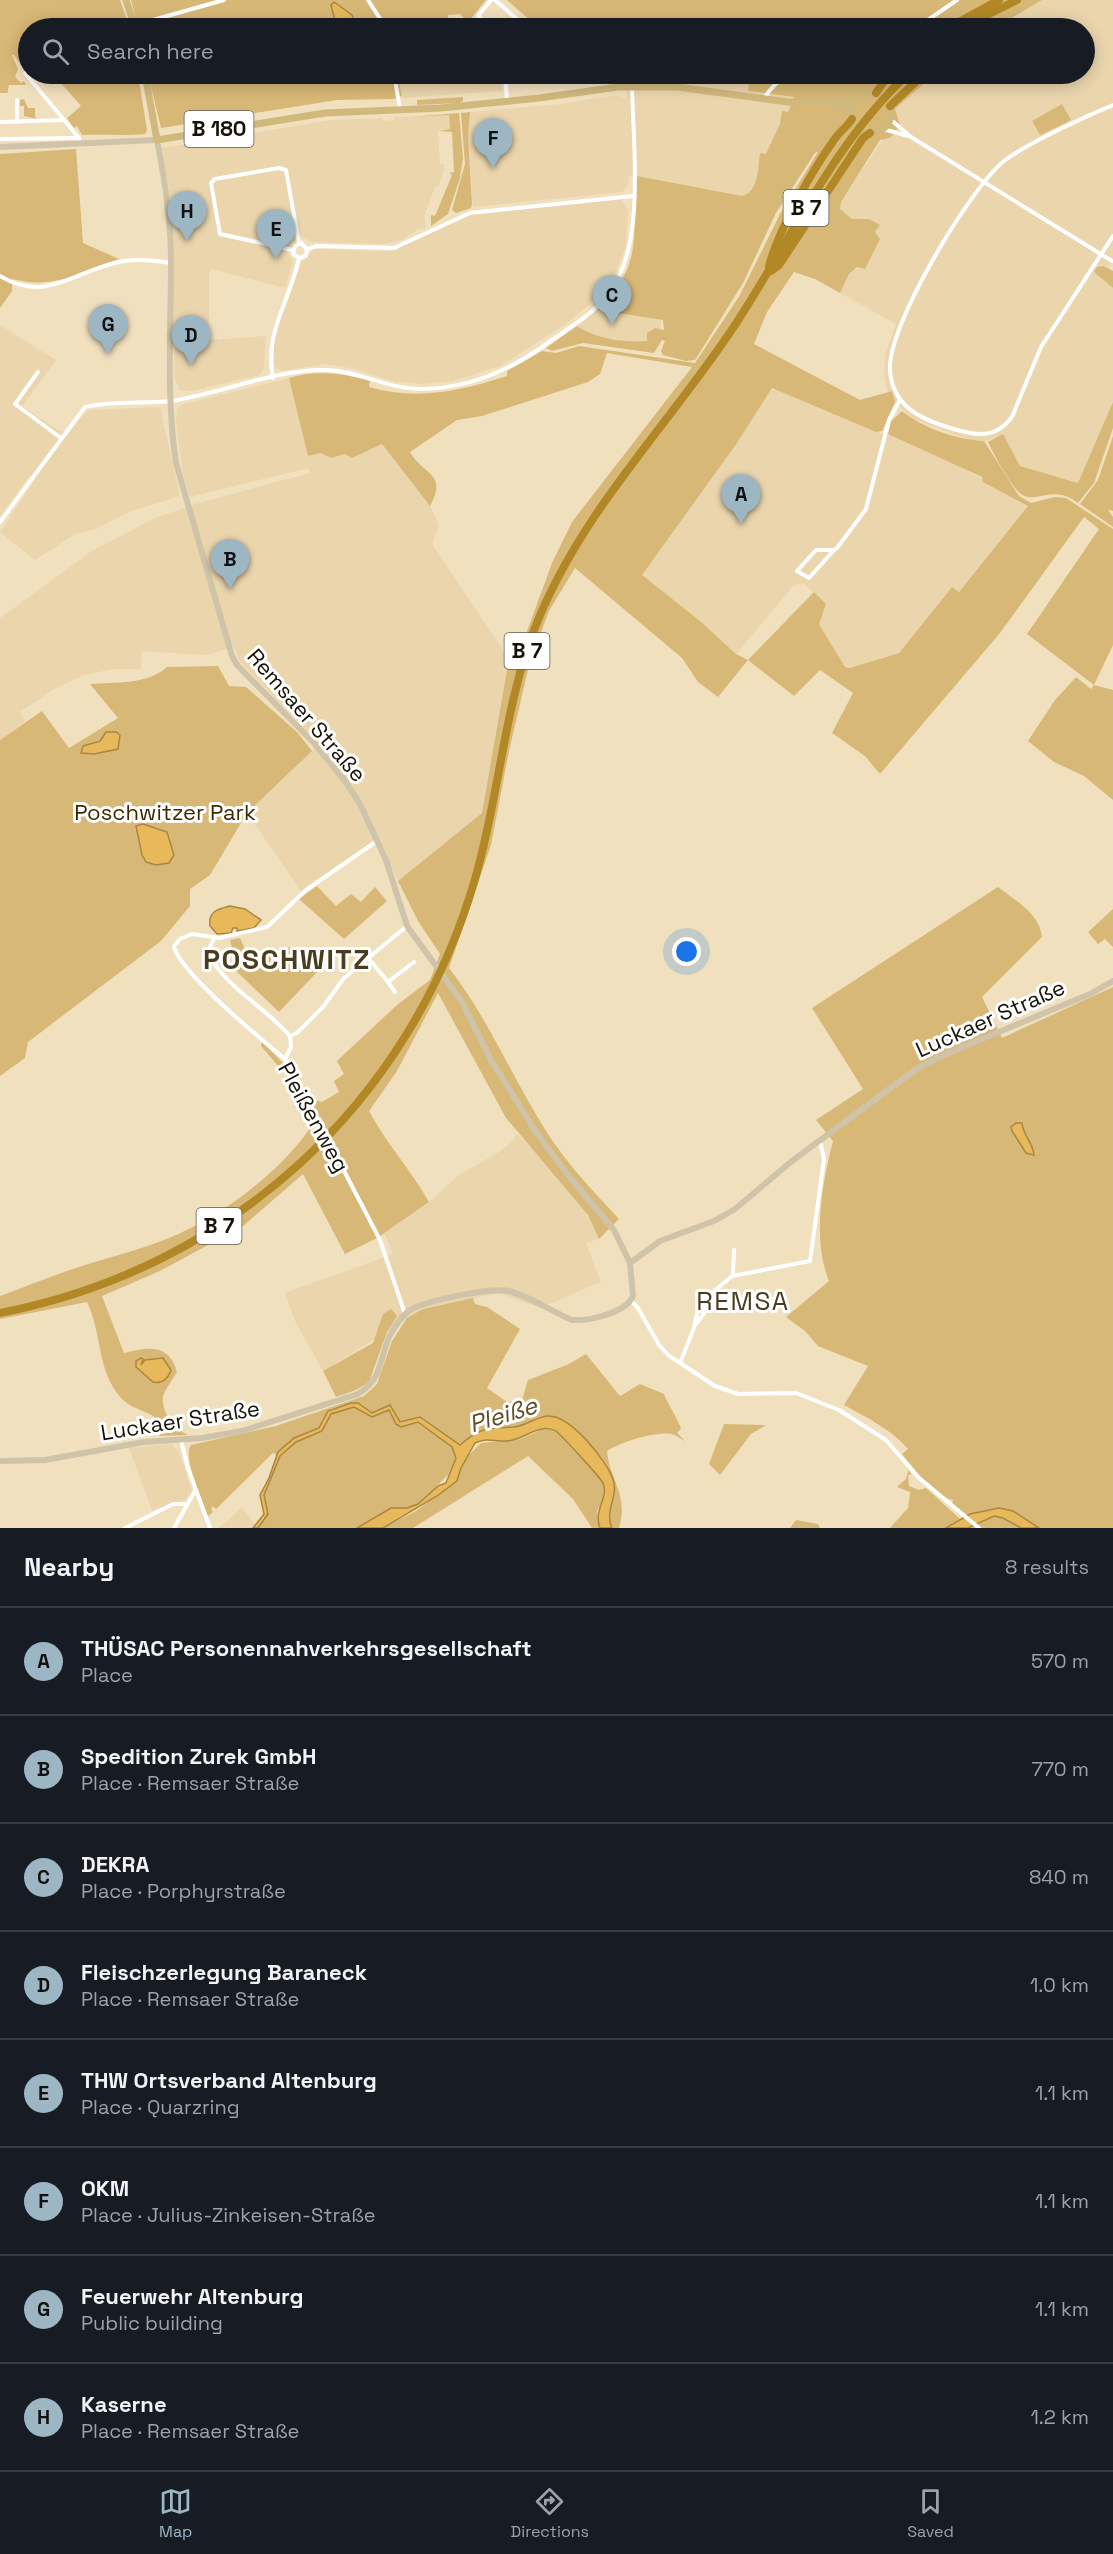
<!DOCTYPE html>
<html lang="en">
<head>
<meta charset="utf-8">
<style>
  body { margin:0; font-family:"Space Grotesk",sans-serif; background:#242831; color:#f1f3f6 }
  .you { position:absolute; left:687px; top:952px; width:21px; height:21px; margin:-15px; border:4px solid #fff; border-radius:50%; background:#1a73e8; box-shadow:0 0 0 9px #1a73e833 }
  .badge { display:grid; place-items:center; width:39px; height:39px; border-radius:50%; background:#9db6c4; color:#111; font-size:20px; font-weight:700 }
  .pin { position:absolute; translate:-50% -50px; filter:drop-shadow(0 2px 3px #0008) }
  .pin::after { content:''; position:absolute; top:32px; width:21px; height:18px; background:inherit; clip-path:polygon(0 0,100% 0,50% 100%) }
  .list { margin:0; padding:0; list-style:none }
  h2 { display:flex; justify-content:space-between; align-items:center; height:78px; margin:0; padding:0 24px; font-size:26px }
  h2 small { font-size:20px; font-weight:400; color:#9ea1a6 }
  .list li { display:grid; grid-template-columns:39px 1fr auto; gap:18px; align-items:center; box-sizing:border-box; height:108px; padding:0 24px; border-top:2px solid #363941 }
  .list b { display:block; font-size:22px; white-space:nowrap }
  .list p { margin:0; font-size:20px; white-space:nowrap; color:#9ea1a6 }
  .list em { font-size:20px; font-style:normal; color:#9ea1a6 }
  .icon { flex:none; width:33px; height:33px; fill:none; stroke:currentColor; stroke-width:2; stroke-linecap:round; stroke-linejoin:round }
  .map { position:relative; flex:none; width:1113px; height:1528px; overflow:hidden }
  .search { position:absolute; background:#171b24; box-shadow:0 3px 15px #0003; left:18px; right:18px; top:18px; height:66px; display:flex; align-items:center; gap:15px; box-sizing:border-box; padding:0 21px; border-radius:33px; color:#9ea1a6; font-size:22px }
  .sheet { height:942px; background:#171b24 }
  nav { display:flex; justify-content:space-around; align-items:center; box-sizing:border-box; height:84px; border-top:2px solid #363941; background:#171b24; font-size:16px; color:#9ea1a6 }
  nav a { display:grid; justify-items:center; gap:3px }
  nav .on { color:#9db6c4 }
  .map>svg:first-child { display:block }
  .built { fill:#ead5ad }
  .green { fill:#d8b876; fill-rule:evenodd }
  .water { fill:#e7b95a; stroke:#a98741; stroke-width:1.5 }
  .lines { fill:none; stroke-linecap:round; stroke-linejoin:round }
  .street { stroke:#fff; stroke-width:4 }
  .secondary { stroke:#cfc4a9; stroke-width:6 }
  .primary { stroke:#d1b87d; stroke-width:7 }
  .highway { stroke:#b28826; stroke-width:8 }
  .labels { text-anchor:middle; stroke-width:6; stroke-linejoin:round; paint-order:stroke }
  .shield { fill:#fff; stroke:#5d5951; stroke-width:1.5 }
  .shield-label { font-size:21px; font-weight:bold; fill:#171206 }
  .street-label { font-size:22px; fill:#171206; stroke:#fff }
  .park-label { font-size:22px; fill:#3c2b00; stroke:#fff }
  .water-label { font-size:24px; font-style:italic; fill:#604d25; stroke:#fff }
  .quarter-label { font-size:26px; letter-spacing:1.5px; fill:#4a3c1f; stroke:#fff }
  .district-label { font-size:28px; font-weight:bold; letter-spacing:1.5px; fill:#4a3c1f; stroke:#fff }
</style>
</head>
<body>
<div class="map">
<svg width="1113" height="1528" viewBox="0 0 1113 1528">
  <rect width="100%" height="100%" fill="#f1e0be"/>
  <g class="built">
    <path d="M1042,0H1113V261L1109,267L1104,266L1107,282L1113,288V402L1079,483L1020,466L1003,435L985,441L970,440L913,419L895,402L892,391L888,392L884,374L885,355L896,324L840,293L849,274L857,267L865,269L852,219L840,209L841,202L896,119L895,109L904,99L935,74H1084V28H995Z"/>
    <path d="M400,74H501L502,91L403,98L398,77Z"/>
    <path d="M693,74H750L749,91L794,97L753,201L629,175L628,185L622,192L473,207L468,136L470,112L561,104L596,98L617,96L627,99L626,78H692Z"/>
    <path d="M449,115L450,129L438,130L440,164H444V171L438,187H435L424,216L426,228L418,229L402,240L385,244L311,242L301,236V239L291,243L287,252L293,261L285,288L211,269L209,274V340L266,336L264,368L259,375L191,391H180L175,379L172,306L174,259L170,195L162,148L330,120L382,118L383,121L395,120V117Z"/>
    <path d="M621,199L628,209L626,247L616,272L604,292L566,324L500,366L453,381L421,384L392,381L356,369L325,364L282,371L274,367V338L301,263L314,249L391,251L471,214Z"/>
    <path d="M598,309L662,317L658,339L649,351L584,342L573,329Z"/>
    <path d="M0,325L56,360L22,406L56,429L68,434L83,415L90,410L160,407L180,496L129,512L96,529L75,534L35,560L0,532L35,480L30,475L0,516Z"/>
    <path d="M289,378L308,456L321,453L338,457L345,454L352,458L382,444L430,506L439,525L432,544L509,659L482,813L398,881L379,837L301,891L247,813L312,751L317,741L240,662L234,647L206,655L142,651L141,669H113L84,675L54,689L20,712L25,721L0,740V618L92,551L153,519L195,504L310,473L308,468L190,497L183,474L176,422L177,408L184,404Z"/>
    <path d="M772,388L876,432L894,436L956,464L1028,506L959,592L951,588L899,653L850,668L845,667L819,624L825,604L803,583L794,585L736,654L700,621L641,575L737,443Z"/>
    <path d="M516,1133L553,1170L588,1215L599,1239L586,1243L601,1282L540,1308L499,1293L423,1309L323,1371L295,1321L285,1293L393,1254L384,1233L429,1202L459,1175L499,1152L513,1141Z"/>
    <path d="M172,1444L179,1452L192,1491L185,1500L152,1510L129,1448Z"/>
    <path d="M242,1507L258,1528H218L227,1521Z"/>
  </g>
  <g class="green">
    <path d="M0,0H120L130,28H28V72L27,74L14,55H12L18,69L15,77L21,83L24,81L26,85H9L7,95V93H0Z"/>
    <path d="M131,0H486L468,22L460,14L448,15L449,28H138Z"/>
    <path d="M507,0H1042L995,28H539Z"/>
    <path d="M53,74H138L147,130L145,134C124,136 104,134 82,135L77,126L74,128L67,118L81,106Z"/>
    <path d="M148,74H451L398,77L402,96L393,99L337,100L161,128Z"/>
    <path d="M604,74H693L692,78H637L604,83Z"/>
    <path d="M750,74H935L895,109L900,125L890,138L880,140L841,202L840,209L852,219H869L880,225L875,232L880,239L865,269L857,267L849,274L840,293L815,279L794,272L767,312L754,344L860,400L892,391L895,402L882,431L876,432L772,388L737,443L642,575L700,621L736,654L748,660L814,592L826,604L819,624L845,667L850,668L899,653L952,587L959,592L1028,506L983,482L982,477L888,434L891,421L902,411C923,428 957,440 984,441L1019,496L1031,503L1055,497L1066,498L1113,529V645L1094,685L1113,690V800L1084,776L1054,762L1028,741L1055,700L1076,677L1091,689L1094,685L1027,634L1099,529L1084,517L1000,633L880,774L865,756L832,733L853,693L820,670L794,696L748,660L718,697L698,682L682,658L575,568L549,611L530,661L509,751L491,845L449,968C489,1019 513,1080 548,1134C568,1165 594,1192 619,1219L599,1239L588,1215L506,1118L438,993L397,1071L369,1111C386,1143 411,1170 429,1202L377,1238L345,1254L303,1174L243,1226L160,1271L102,1296L124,1353C148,1347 169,1343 177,1372C173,1379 165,1389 163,1397C161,1413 175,1429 188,1435L159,1436L163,1431C158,1409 134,1413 121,1398C96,1369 103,1336 87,1302L0,1319V1296C25,1287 48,1277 73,1269C105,1258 138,1251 169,1238C220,1218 286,1168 314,1122L297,1088L261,1046L262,1042L285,1065L310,1099L322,1102L339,1092L334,1081L344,1074L337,1061L397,1005L430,980L440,954L418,921L398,881L482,813L509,659L515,664L552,563L572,522L692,367L607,353L600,374L588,382L482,416L457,420L410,452C424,476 448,473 430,506L382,444L352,458L345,454L331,458L321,453L308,456L289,378C317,370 342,373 370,381L369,387C416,401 461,391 507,376V371L542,351L556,353L579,346L695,363L740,295L780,214L818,152L815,153L776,213L743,283L695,360L686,361L663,355L661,351L665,341L662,340L654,353L583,343L552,351L546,348L577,326C596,339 624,343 647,341V333L655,328L664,330L663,320L598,310C648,258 629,236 637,176L742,196C759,192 758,167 760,153L766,154L780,124L782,111L788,112L794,97L748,91Z"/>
    <path d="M463,97V101L460,103L417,105V100Z"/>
    <path d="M24,99L28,108H35V117L37,119L24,116V106H20V100Z"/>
    <path d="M1062,104L1071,120L1040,135L1032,121Z"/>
    <path d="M470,112L468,136L472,204L471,208L456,213L452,210L465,164L461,113Z"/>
    <path d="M459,113L463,158L460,178L448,214L431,226V215L435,216L452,175L449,173L454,172L452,132L439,131L450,129L449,115L410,117Z"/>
    <path d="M76,149L83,243L119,259C80,272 54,290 12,279V291L0,308V154Z"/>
    <path d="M1104,266L1113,271V288L1094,272L1097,267Z"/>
    <path d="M1113,402V428L1094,483L1078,503C1053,483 1035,505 1021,494C1011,486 994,455 988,442L1003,434L1020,466L1078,483Z"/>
    <path d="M1113,436V511L1108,510L1113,517V527L1080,504L1098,480Z"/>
    <path d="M218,666L229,686L246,687L298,733L312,751L247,813L210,875L190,889V906L161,941L28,1042L25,1058L0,1076V740L42,711L69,748L118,718L90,684C116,682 147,685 167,667ZM102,739L109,749L86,754V745Z"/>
    <path d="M317,886L336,906L351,894L361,902L375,887L387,901L344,939L299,899Z"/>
    <path d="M998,887C1015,900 1040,914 1042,937L982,997L1002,1038L1113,987V1528H1039L1013,1511L967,1515L952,1504L953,1500C934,1497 915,1469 902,1454L908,1449C891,1429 867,1418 844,1405L868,1366L818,1346L805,1331L786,1317L829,1281C812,1239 822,1184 833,1141L816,1120L863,1089L812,1008ZM1022,1130L1032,1146L1024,1150L1017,1137Z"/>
    <path d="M1113,909V947L1105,939L1098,944L1088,932Z"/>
    <path d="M240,938L247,954L260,960L290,947L318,971L279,1012L235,970L238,968L230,940Z"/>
    <path d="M473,1298L475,1304L487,1307L520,1329L487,1388L507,1402L522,1400L528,1380L569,1364L586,1354L620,1396L640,1384L664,1394C669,1407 677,1416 681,1429L677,1433L685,1441C681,1439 676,1435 672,1434C656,1431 620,1442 607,1451C610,1481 629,1495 619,1528H612L610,1523C609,1506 611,1488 608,1472C604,1445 561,1429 540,1418L516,1427H488L469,1437L460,1445L422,1418L400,1422L391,1405L372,1413L362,1405L351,1403L331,1409L326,1414L319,1428L294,1438L276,1455L273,1453L216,1509L213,1506L211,1509L213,1512L208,1516C203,1502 182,1457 191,1445L276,1426L364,1396L377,1384L392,1341L407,1318L423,1309Z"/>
    <path d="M391,1309L397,1316L387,1332L369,1382L356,1390L336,1397L323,1371L373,1343L383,1314Z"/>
    <path d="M352,1407L375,1416L389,1410L396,1424L401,1427L415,1422L420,1423L452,1447L456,1458L448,1475L418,1504L407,1508H391L357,1528H258L268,1514L264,1495L280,1456L296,1442L322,1431L331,1414Z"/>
    <path d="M724,1424L766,1425L751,1434L720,1475L709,1464Z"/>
    <path d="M543,1429L555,1430L597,1474L604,1485L603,1500L597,1511L600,1528H592L573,1499L528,1456L413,1528H383L416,1511L457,1481L465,1459L481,1443L520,1439Z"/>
    <path d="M909,1469L911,1475H908L909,1486L919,1490L926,1488L960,1519L946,1528H890L908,1508L910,1492L897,1487L906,1479Z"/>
    <path d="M994,1516L1003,1518L1021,1528H968Z"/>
    <path d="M796,1520L818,1524L820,1528H790Z"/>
  </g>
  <g class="water">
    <path d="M334,2L352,15L354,21H335L331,5Z"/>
    <path d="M106,732H116L120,735L118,749L94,754L81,753L83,746L100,741Z"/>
    <path d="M143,824L167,832L174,855L169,863L156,865L146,862L142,855L136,826Z"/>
    <path d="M230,906L245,909L261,920L254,928L237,931V928H233L231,933L217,934L210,926C208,911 218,909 230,906Z"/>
    <path d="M1016,1123H1022C1023,1136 1033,1142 1034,1155L1026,1153L1012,1131L1011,1127Z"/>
    <path d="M141,1358L143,1359L141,1365L145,1360L163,1358L171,1370C168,1379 163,1384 153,1382L136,1367V1361Z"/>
    <path d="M351,1403H358L372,1413L390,1405L400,1422L420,1417L460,1445C481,1427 488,1428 514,1427C526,1426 537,1416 549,1416C571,1416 606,1460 613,1479C619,1497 604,1510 612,1528H600C593,1509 609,1499 603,1483C600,1477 562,1436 556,1431C553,1429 546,1428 542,1429C530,1431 520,1440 507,1441C495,1442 487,1437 475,1443L461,1468L457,1481L437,1496L383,1528H357L391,1508H407L418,1504L438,1486L446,1483L456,1458L452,1447L418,1422L401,1427L396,1424L389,1410L372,1417L354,1407L331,1414L322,1431L296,1442L280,1456L264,1495L268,1514L258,1528H253L264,1514L260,1495L269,1478L278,1452L294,1438L319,1428L328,1411Z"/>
    <path d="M999,1508L1013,1511L1039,1528H1021L1003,1518L994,1516L968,1528H946L970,1514Z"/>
  </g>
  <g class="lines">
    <g class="street">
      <path d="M368,0L386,28"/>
      <path d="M495,0L527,28"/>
      <path d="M135,25L224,0"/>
      <path d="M491,28L478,16L491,0"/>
      <path d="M916,28L957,0"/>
      <path d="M25,73L79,138V142"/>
      <path d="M394,74L400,109"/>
      <path d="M505,74L507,100"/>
      <path d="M764,99C783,64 811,77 843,74"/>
      <path d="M17,100V122"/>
      <path d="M1113,105C1084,117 1028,143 1004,161C970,188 886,328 890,371C893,405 918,418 947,427C972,435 994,441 1012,417L1041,347L1113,236"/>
      <path d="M890,119L911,137L1112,261"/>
      <path d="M0,122L64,120"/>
      <path d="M883,129L908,136"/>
      <path d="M0,139L78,138"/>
      <path d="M307,249L317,246L394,248L470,213L633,196"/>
      <path d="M293,250L220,234L211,183L215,179L279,168L286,170L299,243"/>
      <path d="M299,258L293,254L295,246L301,243L307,249"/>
      <path d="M299,258L306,256L307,249"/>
      <path d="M0,276C45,303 72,273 115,263C132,258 153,260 171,263"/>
      <path d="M38,372L15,404L61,438"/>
      <path d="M273,378C264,331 290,302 299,258"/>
      <path d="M0,522L85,407C113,400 143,404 171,401C219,394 280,368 326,370C360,371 390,390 424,389C468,388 510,370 545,345C566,330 589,317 606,297C647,250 633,147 632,86"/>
      <path d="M834,550H816L797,571L809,578L834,550L837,548L866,509L889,420L900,400"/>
      <path d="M377,841L306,890L267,927L219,938L192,934L180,939L174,946C179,972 262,1040 285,1059L290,1067L380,1240L405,1314"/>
      <path d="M215,937L207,952C227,989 264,1006 290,1036L291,1047L285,1059"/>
      <path d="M369,959L388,982L414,962"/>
      <path d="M388,982L395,992"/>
      <path d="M290,1036L297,1033L323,1007L344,978L407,926"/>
      <path d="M733,1275L734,1250"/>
      <path d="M631,1301L638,1308L659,1345L668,1355L715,1386L738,1394L796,1393L839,1410L886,1440L918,1477L979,1528"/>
      <path d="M696,1324L705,1312L704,1298"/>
      <path d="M680,1363L694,1328L699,1304L732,1276L810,1261L824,1159L820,1141"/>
      <path d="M181,1440L188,1468L210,1528"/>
      <path d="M125,1528L173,1504H186"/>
      <path d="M174,1528L195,1491"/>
    </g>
    <g class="secondary">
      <path d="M0,147L157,140C165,180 171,221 171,262C171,329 166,396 176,463L232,656L237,665L315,744L345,781L360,804L386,860L407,926L462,1002L491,1060L536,1132L568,1175L614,1230L630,1263L633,1296C626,1313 589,1321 572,1320C551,1311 531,1297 509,1291C491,1287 425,1301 410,1310C401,1316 395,1326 390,1335C379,1359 383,1379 358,1394L242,1431L202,1438L144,1442L45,1460L0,1461"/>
      <path d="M630,1263L660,1241L714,1221L735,1209L792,1161L915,1070L939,1057L1090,994L1113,981"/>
    </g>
    <g class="primary">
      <path d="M126,0L135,28"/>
      <path d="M145,74L157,140L325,113L441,108L539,98L618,87H677L788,102L855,101"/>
      <circle cx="871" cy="113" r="20"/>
      <path d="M832,102L851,111"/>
    </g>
    <g class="highway">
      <path d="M971,23L1017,0"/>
      <path d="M948,28L999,0"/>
      <path d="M876,93L889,74"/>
      <path d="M890,106L924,74"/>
      <path d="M769,266C779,229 811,172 834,140C839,132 847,127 852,119"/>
      <path d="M771,271L779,265L863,138L870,133"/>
      <path d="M0,1313C231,1268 410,1104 475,879C500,794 504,702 538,620C585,507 668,426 735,325C791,240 832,145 908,74"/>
    </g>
  </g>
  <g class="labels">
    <g class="shield">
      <rect x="184.5" y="111" width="69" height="36" rx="4.5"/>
      <rect x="783.5" y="190" width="45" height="36" rx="4.5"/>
      <rect x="504.5" y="633" width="45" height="36" rx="4.5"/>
      <rect x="196.5" y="1208" width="45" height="36" rx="4.5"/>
    </g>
    <g class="shield-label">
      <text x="219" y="136">B 180</text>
      <text x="806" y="215">B 7</text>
      <text x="527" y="658">B 7</text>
      <text x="219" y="1233">B 7</text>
    </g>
    <g class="street-label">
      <text transform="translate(307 715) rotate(49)" y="8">Remsaer Straße</text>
      <text transform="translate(990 1018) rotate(-24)" y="8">Luckaer Straße</text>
      <text transform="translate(314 1117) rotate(61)" y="8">Pleißenweg</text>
      <text transform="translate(180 1420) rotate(-9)" y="8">Luckaer Straße</text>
    </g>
    <g class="park-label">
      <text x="165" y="820">Poschwitzer Park</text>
    </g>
    <g class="water-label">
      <text transform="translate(503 1415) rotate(-17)" y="8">Pleiße</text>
    </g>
    <g class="quarter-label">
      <text x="743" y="1310">REMSA</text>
    </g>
    <g class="district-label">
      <text x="287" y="969">POSCHWITZ</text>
    </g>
  </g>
</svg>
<div class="you"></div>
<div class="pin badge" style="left:741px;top:524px">A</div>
<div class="pin badge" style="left:230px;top:589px">B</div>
<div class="pin badge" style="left:612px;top:325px">C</div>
<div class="pin badge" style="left:191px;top:365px">D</div>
<div class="pin badge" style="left:276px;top:259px">E</div>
<div class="pin badge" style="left:493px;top:168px">F</div>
<div class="pin badge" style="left:108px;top:354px">G</div>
<div class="pin badge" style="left:187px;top:241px">H</div>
<div class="search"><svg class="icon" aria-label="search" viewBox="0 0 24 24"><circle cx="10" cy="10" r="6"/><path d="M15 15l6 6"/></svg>Search here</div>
</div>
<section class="sheet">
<h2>Nearby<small>8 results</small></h2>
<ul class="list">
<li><span class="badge">A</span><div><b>THÜSAC Personennahverkehrsgesellschaft</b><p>Place</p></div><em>570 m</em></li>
<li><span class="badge">B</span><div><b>Spedition Zurek GmbH</b><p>Place · Remsaer Straße</p></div><em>770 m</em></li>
<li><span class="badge">C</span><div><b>DEKRA</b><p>Place · Porphyrstraße</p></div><em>840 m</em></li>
<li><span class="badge">D</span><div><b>Fleischzerlegung Baraneck</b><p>Place · Remsaer Straße</p></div><em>1.0 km</em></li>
<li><span class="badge">E</span><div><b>THW Ortsverband Altenburg</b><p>Place · Quarzring</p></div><em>1.1 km</em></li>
<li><span class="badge">F</span><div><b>OKM</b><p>Place · Julius-Zinkeisen-Straße</p></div><em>1.1 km</em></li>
<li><span class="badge">G</span><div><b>Feuerwehr Altenburg</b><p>Public building</p></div><em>1.1 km</em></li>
<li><span class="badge">H</span><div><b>Kaserne</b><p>Place · Remsaer Straße</p></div><em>1.2 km</em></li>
</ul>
</section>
<nav>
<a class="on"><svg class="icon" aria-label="map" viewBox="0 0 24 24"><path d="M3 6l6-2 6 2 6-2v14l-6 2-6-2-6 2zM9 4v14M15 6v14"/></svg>Map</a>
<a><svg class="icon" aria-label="directions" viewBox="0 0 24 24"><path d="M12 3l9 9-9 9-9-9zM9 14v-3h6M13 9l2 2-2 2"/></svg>Directions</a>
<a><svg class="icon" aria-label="saved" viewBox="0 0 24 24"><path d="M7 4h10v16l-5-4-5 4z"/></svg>Saved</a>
</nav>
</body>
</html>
